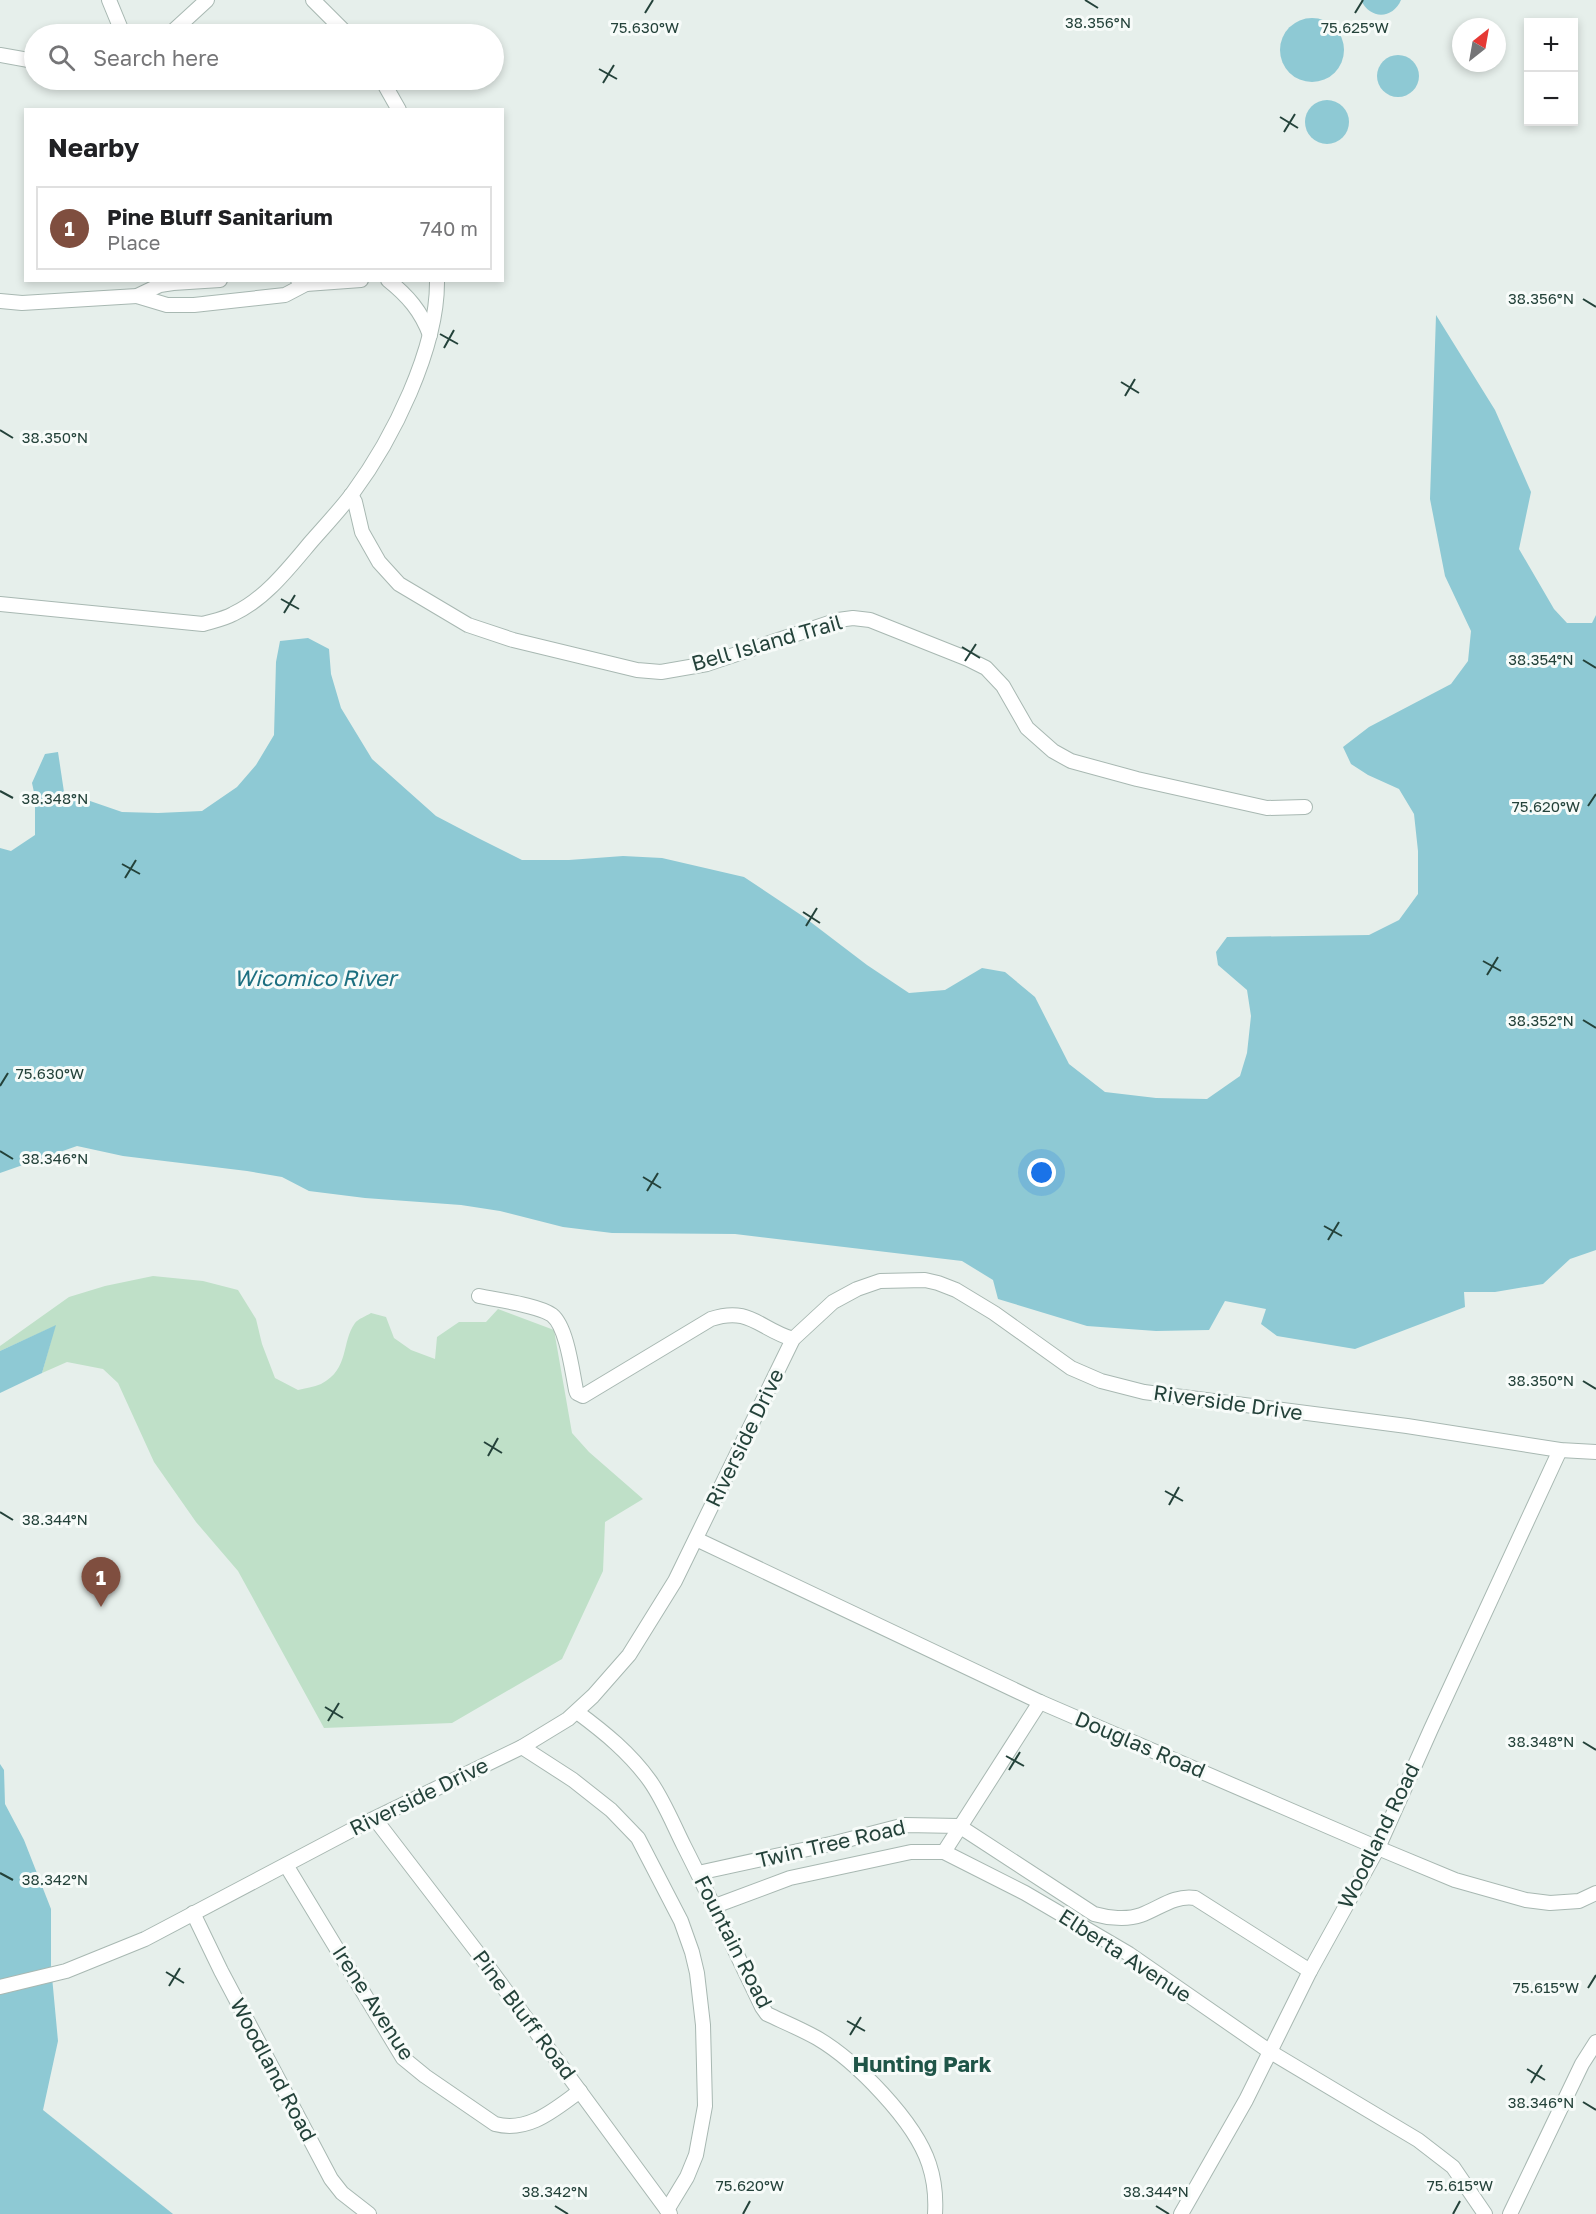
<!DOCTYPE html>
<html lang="en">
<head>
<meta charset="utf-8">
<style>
  body { margin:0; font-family:"Golos Text",sans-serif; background:#f6f6f6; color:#202124 }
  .controls { position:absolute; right:18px; top:18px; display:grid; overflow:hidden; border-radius:0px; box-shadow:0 3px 9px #0003 }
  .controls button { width:54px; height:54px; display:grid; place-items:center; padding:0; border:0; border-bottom:2px solid #e0e0e0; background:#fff; color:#202124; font:30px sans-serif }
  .compass { position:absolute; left:1452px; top:18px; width:54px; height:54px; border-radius:50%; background:#fff; box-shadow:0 3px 9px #0003; rotate:31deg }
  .you { position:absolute; left:1042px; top:1173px; width:21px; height:21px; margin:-15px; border:4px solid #fff; border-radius:50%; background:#1a73e8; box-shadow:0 0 0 9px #1a73e833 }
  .badge { display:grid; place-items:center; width:39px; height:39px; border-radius:50%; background:#7f4e3f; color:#fff; font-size:20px; font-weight:700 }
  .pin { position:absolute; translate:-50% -50px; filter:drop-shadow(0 2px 3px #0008) }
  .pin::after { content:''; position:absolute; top:32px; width:21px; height:18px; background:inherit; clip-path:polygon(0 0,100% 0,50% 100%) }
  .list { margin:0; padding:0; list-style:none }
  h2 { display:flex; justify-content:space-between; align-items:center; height:78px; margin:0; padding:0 24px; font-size:26px }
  h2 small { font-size:20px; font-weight:400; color:#757577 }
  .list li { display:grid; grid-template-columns:39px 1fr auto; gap:18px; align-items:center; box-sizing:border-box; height:84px; margin:0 12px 12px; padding:0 12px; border:2px solid #e0e0e0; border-radius:0px }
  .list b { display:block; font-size:22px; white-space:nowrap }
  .list p { margin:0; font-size:20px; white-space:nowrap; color:#757577 }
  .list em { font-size:20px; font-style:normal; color:#757577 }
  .icon { flex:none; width:33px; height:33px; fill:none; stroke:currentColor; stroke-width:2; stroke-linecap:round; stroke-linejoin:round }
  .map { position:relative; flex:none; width:1596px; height:2214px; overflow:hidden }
  .search { position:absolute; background:#fff; box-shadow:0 3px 9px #0003; left:24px; top:24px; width:480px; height:66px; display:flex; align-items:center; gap:15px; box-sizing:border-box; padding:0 21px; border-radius:33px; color:#757577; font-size:22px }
  .panel { position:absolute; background:#fff; box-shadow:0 3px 9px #0003; left:24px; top:108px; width:480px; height:174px; border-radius:0px }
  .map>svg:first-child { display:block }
  .green { fill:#bfe0c8 }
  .water { fill:#8ec9d4 }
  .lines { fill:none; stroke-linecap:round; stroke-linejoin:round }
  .minor-casing { stroke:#a8b8b2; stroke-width:16 }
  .minor { stroke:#fff; stroke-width:14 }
  .ticks { fill:none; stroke:#24423a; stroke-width:2 }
  .labels { text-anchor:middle; stroke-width:6; stroke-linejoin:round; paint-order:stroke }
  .street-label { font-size:21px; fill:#24423a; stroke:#f7fbf9 }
  .water-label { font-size:22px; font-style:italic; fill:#1c6f80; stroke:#f7fbf9 }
  .neighbourhood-label { font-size:22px; font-weight:bold; fill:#1f5548; stroke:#f7fbf9 }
  .ticks-label { font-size:15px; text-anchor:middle; fill:#24423a; stroke:#f7fbf9; stroke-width:6; stroke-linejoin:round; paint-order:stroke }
</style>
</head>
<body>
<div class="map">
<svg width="1596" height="2214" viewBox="0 0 1596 2214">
  <rect width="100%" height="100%" fill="#e6efeb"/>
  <path class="green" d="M153,1276L203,1281L238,1290L256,1319L262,1344L275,1378L298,1390C305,1388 314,1387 321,1384C350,1369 341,1342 355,1323C358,1319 366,1316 371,1313L386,1317L394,1338L411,1350L435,1359L437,1337L459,1322H486L498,1309L554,1330L572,1433L589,1452L643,1499L605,1522L603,1571L562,1659L452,1723L324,1728L238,1571L196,1522L154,1462L118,1383L103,1369L67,1362L42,1373L55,1326L0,1351V1346L69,1297L105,1286Z"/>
  <g class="water">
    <path d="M1361,0H1401C1393,19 1370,20 1361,0Z"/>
    <circle cx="1312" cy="50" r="32"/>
    <circle cx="1398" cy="76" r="21"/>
    <circle cx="1327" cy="122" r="22"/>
    <path d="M1436,315L1495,410L1531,492L1519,549L1554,609L1567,623H1592L1596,615V1250L1570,1259L1543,1284L1495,1292H1464L1465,1307L1355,1349L1277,1336L1261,1324L1266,1309L1225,1301L1209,1330L1156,1331L1087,1326L998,1299L993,1280L962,1261L735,1234L612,1233L563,1227L500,1211L461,1205L365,1198L309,1191L282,1177L247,1171L123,1156L77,1146L0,1173V848L11,851L35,835V797L32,783L45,754L58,752L64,792L122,812L158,813L202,811L237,787L256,765L274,735L276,662L280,641L308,638L329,649L331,674L341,708L372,759L436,816L478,838L522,860H569L623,856L662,858L744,877L804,917L867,965L909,993L945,990L982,968L1005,972L1035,997L1069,1064L1105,1092L1156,1098L1207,1099L1240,1076L1247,1053L1251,1016L1247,990L1218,965L1216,952L1227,937L1369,935L1399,920L1418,894V851L1414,814L1399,789L1368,775L1351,764L1343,747L1369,727L1451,684L1468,661L1471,631L1445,576L1430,499Z"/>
    <path d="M56,1325L42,1373L0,1393V1351Z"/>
    <path d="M0,1764L4,1770L5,1804L24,1840L51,1909V1966L58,2041L43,2110L173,2214H0Z"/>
  </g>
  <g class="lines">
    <g class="minor-casing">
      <g id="minor">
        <path d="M109,0L123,34"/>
        <path d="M313,0L347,34"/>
        <path d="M170,34L207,0"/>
        <path d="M0,55L34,61"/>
        <path d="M382,80L399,110"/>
        <path d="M388,280C408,296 421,311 430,335"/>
        <path d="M306,284L361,280"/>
        <path d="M137,296L167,305H194L285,295L306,284L298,280"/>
        <path d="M0,301L22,303L137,296L160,285L173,283L220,280"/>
        <path d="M351,495L355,502L362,532L379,562L399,584L468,625L513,640L637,670L661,672L707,664L838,620L853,618L870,620L968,659L986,668L1003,686L1027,728L1053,751L1071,761L1137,779L1267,808L1305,807"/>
        <path d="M0,604L203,624C213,621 224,619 233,614C264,600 289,568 310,543C324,527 339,511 352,494C392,440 438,349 437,280"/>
        <path d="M479,1296C497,1300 538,1305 552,1315C567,1327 572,1371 576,1390L577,1393L583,1396L711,1319C750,1306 759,1329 793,1339"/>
        <path d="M696,1539L1040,1702L1378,1848L1455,1880L1526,1900L1550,1903L1579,1901L1596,1893"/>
        <path d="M577,1712C604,1732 630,1753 650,1781C664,1801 673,1824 684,1846C711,1899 736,1953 762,2007L767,2014C784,2022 801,2029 817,2038C856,2061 915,2121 929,2164C934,2179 936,2198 935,2214"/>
        <path d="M522,1747L573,1780L611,1810L638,1838L681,1921L692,1952L697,1973L703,2025L705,2106L696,2155L687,2177L667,2210"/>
        <path d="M375,1819L484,1961L670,2214"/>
        <path d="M944,1852L1040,1702"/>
        <path d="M286,1865L403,2058L425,2076L495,2124C529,2133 555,2109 580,2091"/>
        <path d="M698,1873L835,1843L905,1825L959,1826L1094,1914C1108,1918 1127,1920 1141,1915C1160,1908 1174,1895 1195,1898L1310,1971"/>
        <path d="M715,1906L790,1878L911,1852H944L1025,1893L1129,1954L1269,2051L1418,2140L1453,2167L1485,2214"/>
        <path d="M193,1913L221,1971L331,2179L342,2193L369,2214"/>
        <path d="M0,1987L66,1971L145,1939L363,1824L522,1747L568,1719L593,1696L629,1655L675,1581L793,1339L833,1302L857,1289L880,1281L925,1280L938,1283L956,1290L994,1313L1071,1368L1101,1381L1144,1392L1407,1426L1560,1450L1596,1452"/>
        <path d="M1181,2214L1246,2100L1310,1971L1378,1848L1431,1729L1560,1450"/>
        <path d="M1510,2214L1582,2064L1596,2042"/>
      </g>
    </g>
    <use href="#minor" class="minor"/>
  </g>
  <path class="ticks" d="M1085,0L1098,8M645,13L653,0M1355,13L1363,0M599,69L617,79M603,83L614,65M1280,117L1298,128M1284,132L1295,114M1583,299L1596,307M440,334L458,344M444,348L454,330M1121,382L1139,393M1125,396L1135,379M0,430L13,438M281,599L299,609M284,613L295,595M962,647L980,658M1583,660L1596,668M965,661L976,644M0,791L13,798M1588,806L1596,794M122,864L140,874M125,878L136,860M803,912L820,923M806,926L817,908M1483,961L1501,971M1487,975L1498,957M1583,1020L1596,1028M0,1086L8,1073M0,1151L13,1159M643,1177L661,1188M647,1191L658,1173M1324,1226L1342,1236M1328,1240L1339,1222M1583,1381L1596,1389M484,1442L502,1453M488,1456L498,1438M1165,1491L1183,1501M1169,1505L1179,1487M0,1512L13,1520M325,1707L343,1718M328,1721L339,1703M1583,1742L1596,1750M1006,1756L1024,1766M1009,1770L1020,1752M0,1873L13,1880M166,1972L184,1983M169,1986L180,1968M1588,1988L1596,1975M847,2021L865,2031M850,2035L861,2017M1527,2069L1545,2080M1531,2083L1542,2065M1583,2102L1596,2110M555,2206L568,2214M1156,2206L1169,2214M743,2214L750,2201M1453,2214L1460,2201"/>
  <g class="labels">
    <g class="street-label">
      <text transform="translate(767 643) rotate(-16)" y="7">Bell Island Trail</text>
      <text transform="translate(1228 1403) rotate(8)" y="7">Riverside Drive</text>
      <text transform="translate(745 1438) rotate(-64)" y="7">Riverside Drive</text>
      <text transform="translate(1140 1745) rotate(23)" y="7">Douglas Road</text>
      <text transform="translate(419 1797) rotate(-26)" y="7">Riverside Drive</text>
      <text transform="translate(1379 1836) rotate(-64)" y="7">Woodland Road</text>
      <text transform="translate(831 1844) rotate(-13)" y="7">Twin Tree Road</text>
      <text transform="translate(733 1942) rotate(63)" y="7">Fountain Road</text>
      <text transform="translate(1125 1956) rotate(33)" y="7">Elberta Avenue</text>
      <text transform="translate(373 2003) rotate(57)" y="7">Irene Avenue</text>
      <text transform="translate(524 2015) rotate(53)" y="7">Pine Bluff Road</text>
      <text transform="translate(273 2070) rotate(62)" y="7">Woodland Road</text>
    </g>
    <g class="water-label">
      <text x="315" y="986">Wicomico River</text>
    </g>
    <g class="neighbourhood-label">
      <text x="922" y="2072">Hunting Park</text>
    </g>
  </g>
  <g class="ticks-label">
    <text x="1098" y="28">38.356°N</text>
    <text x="1355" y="33">75.625°W</text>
    <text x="645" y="33">75.630°W</text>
    <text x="1541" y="304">38.356°N</text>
    <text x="55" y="443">38.350°N</text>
    <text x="1541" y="665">38.354°N</text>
    <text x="55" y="804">38.348°N</text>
    <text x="1546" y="812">75.620°W</text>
    <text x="1541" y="1026">38.352°N</text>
    <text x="50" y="1079">75.630°W</text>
    <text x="55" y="1164">38.346°N</text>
    <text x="1541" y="1386">38.350°N</text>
    <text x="55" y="1525">38.344°N</text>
    <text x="1541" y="1747">38.348°N</text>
    <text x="55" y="1885">38.342°N</text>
    <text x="1546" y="1993">75.615°W</text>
    <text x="1541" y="2108">38.346°N</text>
    <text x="750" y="2191">75.620°W</text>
    <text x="1460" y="2191">75.615°W</text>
    <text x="555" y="2197">38.342°N</text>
    <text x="1156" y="2197">38.344°N</text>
  </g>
</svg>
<div class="controls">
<button>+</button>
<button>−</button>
</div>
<svg class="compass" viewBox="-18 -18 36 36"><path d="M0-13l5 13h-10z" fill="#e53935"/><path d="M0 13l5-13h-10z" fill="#757577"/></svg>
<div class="you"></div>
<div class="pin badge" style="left:101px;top:1607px">1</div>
<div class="search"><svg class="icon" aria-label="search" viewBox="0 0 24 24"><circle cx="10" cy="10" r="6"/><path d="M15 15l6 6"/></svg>Search here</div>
<section class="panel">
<h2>Nearby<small></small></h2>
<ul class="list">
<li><span class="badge">1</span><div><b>Pine Bluff Sanitarium</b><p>Place</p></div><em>740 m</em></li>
</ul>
</section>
</div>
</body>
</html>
